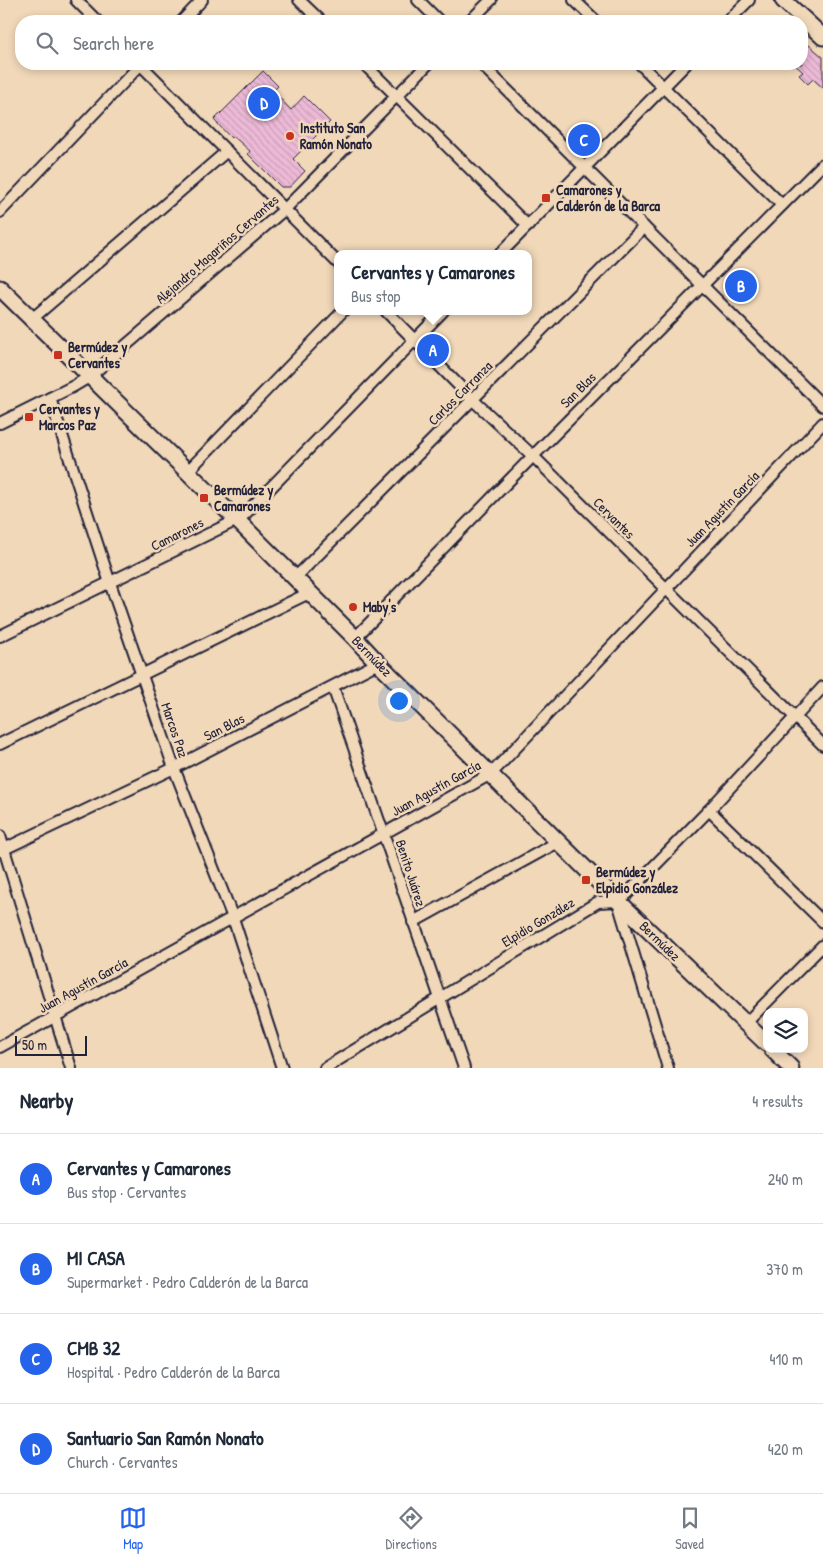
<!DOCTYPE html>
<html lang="en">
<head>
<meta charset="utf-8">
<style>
  body { margin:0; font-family:"Patrick Hand",sans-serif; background:#f6f6f7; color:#1f2937 }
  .controls { position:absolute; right:15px; bottom:15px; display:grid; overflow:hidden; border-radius:10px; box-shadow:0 2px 8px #0003 }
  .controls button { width:45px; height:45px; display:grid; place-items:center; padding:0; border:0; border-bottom:1px solid #e0e1e3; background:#fff; color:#1f2937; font:25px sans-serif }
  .scale { position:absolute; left:15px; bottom:12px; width:72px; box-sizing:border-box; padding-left:5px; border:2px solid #22223b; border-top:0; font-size:14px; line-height:18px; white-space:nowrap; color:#22223b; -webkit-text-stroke:4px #f1d8b9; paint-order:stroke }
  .you { position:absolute; left:398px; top:700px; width:18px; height:18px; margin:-12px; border:4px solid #fff; border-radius:50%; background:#1a73e8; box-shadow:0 0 0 8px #1a73e833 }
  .badge { display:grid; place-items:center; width:32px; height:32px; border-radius:50%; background:#2563eb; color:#fff; font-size:16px; font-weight:700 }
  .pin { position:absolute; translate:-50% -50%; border:2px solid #fff; box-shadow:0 1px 5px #0006 }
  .popup { position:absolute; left:334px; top:250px; width:198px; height:65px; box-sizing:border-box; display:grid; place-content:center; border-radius:10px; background:#fff; filter:drop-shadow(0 1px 4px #0005); font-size:16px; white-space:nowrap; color:#747a83 }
  .popup b { font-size:19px; color:#1f2937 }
  .popup::after { content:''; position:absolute; left:50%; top:100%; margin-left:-10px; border:10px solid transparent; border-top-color:#fff }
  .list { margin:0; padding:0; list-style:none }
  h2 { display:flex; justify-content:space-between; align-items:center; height:65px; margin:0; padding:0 20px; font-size:21px }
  h2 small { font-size:16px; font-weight:400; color:#747a83 }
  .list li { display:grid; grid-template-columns:32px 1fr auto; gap:15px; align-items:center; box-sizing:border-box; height:90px; padding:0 20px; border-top:1px solid #e0e1e3 }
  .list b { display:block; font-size:19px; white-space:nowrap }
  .list p { margin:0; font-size:16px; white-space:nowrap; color:#747a83 }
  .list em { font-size:16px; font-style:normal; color:#747a83 }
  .icon { flex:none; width:28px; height:28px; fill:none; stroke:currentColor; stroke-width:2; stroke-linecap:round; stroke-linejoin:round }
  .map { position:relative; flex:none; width:823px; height:1068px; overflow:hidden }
  .search { position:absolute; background:#fff; box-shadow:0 2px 8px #0003; left:15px; right:15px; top:15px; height:55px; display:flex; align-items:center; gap:12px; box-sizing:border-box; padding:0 18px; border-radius:20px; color:#747a83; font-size:19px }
  .sheet { height:425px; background:#fff }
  nav { display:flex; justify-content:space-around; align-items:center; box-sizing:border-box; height:70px; border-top:1px solid #e0e1e3; background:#fff; font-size:14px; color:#747a83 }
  nav a { display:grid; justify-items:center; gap:2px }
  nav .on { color:#2563eb }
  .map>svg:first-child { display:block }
  .building { fill:url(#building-back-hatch); stroke:#22223b }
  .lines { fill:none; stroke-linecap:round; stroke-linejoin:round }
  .street-casing { stroke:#22223b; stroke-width:14 }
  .secondary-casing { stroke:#22223b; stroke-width:19 }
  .street { stroke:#f1d8b9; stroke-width:10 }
  .secondary { stroke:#f1d8b9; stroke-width:15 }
  .poi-dot { fill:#c8321e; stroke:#f1d8b9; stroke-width:2 }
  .labels { text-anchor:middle; stroke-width:5; stroke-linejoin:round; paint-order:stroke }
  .poi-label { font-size:14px; font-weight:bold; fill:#22223b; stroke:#f1d8b9; text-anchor:start }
  .street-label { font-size:14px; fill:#22223b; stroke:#f1d8b9 }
</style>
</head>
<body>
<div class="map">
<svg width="823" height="1068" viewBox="0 0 823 1068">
  <defs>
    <pattern id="building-back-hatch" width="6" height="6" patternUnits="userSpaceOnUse" patternTransform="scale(1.25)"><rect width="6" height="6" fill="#ecb9d6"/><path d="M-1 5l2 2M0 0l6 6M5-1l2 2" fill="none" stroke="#ca9fb9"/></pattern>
  </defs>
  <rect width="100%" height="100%" fill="#f1d8b9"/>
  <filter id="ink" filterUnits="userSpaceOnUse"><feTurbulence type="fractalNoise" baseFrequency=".02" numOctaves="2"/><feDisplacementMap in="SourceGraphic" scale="10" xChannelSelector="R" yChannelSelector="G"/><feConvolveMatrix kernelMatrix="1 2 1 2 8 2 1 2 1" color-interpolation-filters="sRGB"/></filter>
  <g filter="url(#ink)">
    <g class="building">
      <path d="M809,45L823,57V88L813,79L808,84L799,75L803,72L794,64H802V53Z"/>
      <path d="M263,71L278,86L273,91L291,110L304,96L330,122L293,159L305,171L290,187H281L248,154L250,151L233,136L231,138L214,120Z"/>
    </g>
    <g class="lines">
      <g class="street-casing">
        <g id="street">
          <path d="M76,0L97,21"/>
          <path d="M299,0L321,21"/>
          <path d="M418,0L439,21"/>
          <path d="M574,0L596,21"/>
          <path d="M182,21L202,0"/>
          <path d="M470,21L491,0"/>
          <path d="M728,21L749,0"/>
          <path d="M140,64L338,263"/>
          <path d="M364,64L528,226"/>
          <path d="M481,64L823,406"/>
          <path d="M640,64L782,205"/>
          <path d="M0,212L141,64"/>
          <path d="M500,254L686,64"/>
          <path d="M386,311L473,400L533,456L823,745"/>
          <path d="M32,319L227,151"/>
          <path d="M50,398L110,583L174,768L233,918L282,1068"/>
          <path d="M0,423L74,386L89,377L285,209L428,64"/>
          <path d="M187,472L343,311"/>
          <path d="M295,578L644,227"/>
          <path d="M0,636L237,520L245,514L443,311"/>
          <path d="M355,638L533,456L823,164"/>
          <path d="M333,687L464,1068"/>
          <path d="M0,744L309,593"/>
          <path d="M709,810L823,922"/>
          <path d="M0,836L71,1068"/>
          <path d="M0,851L174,768L378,663"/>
          <path d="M618,902L668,1068"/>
          <path d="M413,922L558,842"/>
          <path d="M746,1023L823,945"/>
          <path d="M0,1047L491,774L823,423"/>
          <path d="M325,1068L598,902L618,901L628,893L709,810L823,687"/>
        </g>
      </g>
      <g class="secondary-casing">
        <g id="secondary">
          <path d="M783,0L823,37"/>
          <path d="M0,288L245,528L355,638L378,663L618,901L767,1044"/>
          <path d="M772,1049L791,1068"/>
        </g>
      </g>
      <use href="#street" class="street"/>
      <use href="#secondary" class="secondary"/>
    </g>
  </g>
  <g class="poi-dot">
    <circle cx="290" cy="136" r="5"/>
    <rect x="541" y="193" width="10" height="10" rx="2.5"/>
    <rect x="53" y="350" width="10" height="10" rx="2.5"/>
    <rect x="24" y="412" width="10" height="10" rx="2.5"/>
    <rect x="199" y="493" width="10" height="10" rx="2.5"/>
    <circle cx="353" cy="607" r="5"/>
    <rect x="581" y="875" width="10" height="10" rx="2.5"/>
  </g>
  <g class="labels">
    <g class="poi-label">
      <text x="300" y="133">Instituto San<tspan x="300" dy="16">Ramón Nonato</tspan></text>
      <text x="556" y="195">Camarones y<tspan x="556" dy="16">Calderón de la Barca</tspan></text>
      <text x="68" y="352">Bermúdez y<tspan x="68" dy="16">Cervantes</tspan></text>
      <text x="39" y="414">Cervantes y<tspan x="39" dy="16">Marcos Paz</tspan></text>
      <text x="214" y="495">Bermúdez y<tspan x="214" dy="16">Camarones</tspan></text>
      <text x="363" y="612">Maby's</text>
      <text x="596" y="877">Bermúdez y<tspan x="596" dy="16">Elpidio González</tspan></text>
    </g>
    <g class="street-label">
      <text transform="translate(217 249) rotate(-41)" y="5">Alejandro Magariños Cervantes</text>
      <text transform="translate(578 390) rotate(-45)" y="5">San Blas</text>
      <text transform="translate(460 393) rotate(-45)" y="5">Carlos Carranza</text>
      <text transform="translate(722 509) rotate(-46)" y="5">Juan Agustín García</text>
      <text transform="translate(614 518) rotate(45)" y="5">Cervantes</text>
      <text transform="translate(177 534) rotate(-27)" y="5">Camarones</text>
      <text transform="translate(372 656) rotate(46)" y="5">Bermúdez</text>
      <text transform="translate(224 727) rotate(-27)" y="5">San Blas</text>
      <text transform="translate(175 730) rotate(71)" y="5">Marcos Paz</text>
      <text transform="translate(436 788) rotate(-29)" y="5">Juan Agustín García</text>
      <text transform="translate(411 873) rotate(72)" y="5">Benito Juárez</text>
      <text transform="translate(538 922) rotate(-31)" y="5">Elpidio González</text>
      <text transform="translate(660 941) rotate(44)" y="5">Bermúdez</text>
      <text transform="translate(83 985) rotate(-29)" y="5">Juan Agustín García</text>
    </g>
  </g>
</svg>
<div class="controls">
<button><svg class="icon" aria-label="layers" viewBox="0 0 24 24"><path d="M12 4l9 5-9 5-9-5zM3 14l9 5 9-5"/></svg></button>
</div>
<div class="scale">50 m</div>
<div class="you"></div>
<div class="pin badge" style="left:433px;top:350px">A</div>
<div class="popup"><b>Cervantes y Camarones</b>Bus stop</div>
<div class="pin badge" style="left:741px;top:286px">B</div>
<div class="pin badge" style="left:584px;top:140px">C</div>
<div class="pin badge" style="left:264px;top:103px">D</div>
<div class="search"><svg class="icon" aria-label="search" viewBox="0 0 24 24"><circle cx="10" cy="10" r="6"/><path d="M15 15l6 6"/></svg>Search here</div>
</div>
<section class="sheet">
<h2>Nearby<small>4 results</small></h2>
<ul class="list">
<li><span class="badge">A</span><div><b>Cervantes y Camarones</b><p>Bus stop · Cervantes</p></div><em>240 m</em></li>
<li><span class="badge">B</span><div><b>MI CASA</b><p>Supermarket · Pedro Calderón de la Barca</p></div><em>370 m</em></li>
<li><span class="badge">C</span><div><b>CMB 32</b><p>Hospital · Pedro Calderón de la Barca</p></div><em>410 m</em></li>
<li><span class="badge">D</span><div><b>Santuario San Ramón Nonato</b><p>Church · Cervantes</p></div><em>420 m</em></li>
</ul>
</section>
<nav>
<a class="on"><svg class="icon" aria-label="map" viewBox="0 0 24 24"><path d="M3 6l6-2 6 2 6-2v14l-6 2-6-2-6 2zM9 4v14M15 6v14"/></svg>Map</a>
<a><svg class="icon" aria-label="directions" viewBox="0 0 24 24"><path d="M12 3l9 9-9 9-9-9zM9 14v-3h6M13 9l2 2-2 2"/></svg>Directions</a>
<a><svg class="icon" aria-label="saved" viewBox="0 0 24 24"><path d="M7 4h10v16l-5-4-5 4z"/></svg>Saved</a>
</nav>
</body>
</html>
